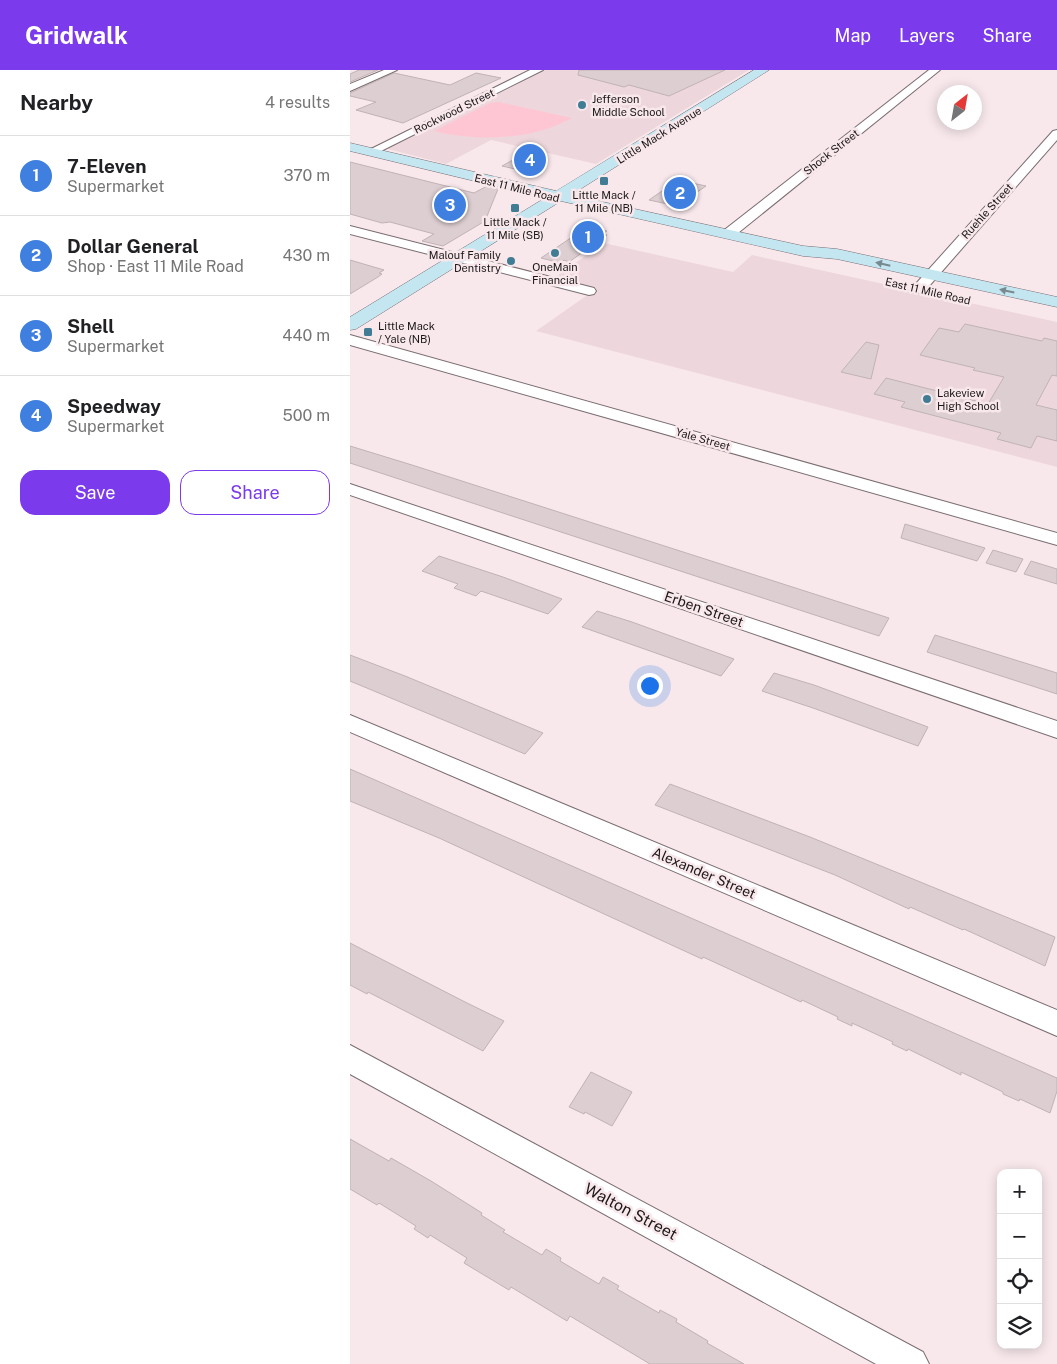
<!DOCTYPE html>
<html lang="en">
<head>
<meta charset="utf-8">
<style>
  body { margin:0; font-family:"Public Sans",sans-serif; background:#f6f6f6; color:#202124 }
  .controls { position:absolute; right:15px; bottom:15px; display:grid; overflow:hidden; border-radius:10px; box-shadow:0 2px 12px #0003 }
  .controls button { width:45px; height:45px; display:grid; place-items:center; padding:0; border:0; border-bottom:1px solid #e0e0e0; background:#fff; color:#202124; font:25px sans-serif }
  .compass { position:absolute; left:587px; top:15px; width:45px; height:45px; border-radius:50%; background:#fff; box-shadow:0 2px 12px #0003; rotate:31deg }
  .you { position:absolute; left:299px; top:615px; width:18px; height:18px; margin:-12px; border:4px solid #fff; border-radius:50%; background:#1a73e8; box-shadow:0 0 0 8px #1a73e833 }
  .badge { display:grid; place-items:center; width:32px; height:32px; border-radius:50%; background:#7c3aed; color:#fff; font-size:16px; font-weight:700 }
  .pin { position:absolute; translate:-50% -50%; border:2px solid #fff; box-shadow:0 1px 5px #0006 }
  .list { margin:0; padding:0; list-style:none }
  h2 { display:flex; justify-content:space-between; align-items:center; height:65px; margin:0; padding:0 20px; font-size:21px }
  h2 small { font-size:16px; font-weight:400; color:#757577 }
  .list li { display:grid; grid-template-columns:32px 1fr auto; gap:15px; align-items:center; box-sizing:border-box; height:80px; padding:0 20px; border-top:1px solid #e0e0e0 }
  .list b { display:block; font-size:19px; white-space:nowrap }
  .list p { margin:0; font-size:16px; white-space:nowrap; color:#757577 }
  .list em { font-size:16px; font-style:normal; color:#757577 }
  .actions { display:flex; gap:10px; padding:15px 20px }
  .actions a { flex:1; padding:11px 0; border:1px solid #7c3aed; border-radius:15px; text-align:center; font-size:18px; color:#7c3aed }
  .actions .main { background:#7c3aed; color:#fff }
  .icon { flex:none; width:28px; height:28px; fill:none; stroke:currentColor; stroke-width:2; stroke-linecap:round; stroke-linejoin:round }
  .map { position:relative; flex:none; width:707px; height:1294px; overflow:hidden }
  header { display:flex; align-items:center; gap:30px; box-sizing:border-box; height:70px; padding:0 25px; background:#7c3aed; color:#fff }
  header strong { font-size:24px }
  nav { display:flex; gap:28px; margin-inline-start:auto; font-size:18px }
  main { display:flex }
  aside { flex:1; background:#fff }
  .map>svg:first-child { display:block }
  .built { fill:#edd7dc }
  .green { fill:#fec6d3 }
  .building { fill:#ddced1; stroke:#c0b2b5 }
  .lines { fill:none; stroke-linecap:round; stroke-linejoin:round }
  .street-casing { stroke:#7a6d70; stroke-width:2 }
  .secondary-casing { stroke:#7a6d70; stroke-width:1 }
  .street { fill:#fff; fill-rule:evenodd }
  .secondary { fill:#c3e6f1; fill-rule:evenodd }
  .oneway { fill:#78898f }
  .poi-dot { fill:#407d94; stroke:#f8e8ec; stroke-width:2 }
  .labels { text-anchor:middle; stroke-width:5; stroke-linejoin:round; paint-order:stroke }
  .far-poi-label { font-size:11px; fill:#1c1718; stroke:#f8e8ec; text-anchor:start }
  .far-street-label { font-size:11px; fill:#1c1718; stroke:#f8e8ec }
  .street-label { font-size:14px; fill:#1c1718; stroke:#f8e8ec }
  .near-street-label { font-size:16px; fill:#1c1718; stroke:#f8e8ec }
</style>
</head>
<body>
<header>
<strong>Gridwalk</strong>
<nav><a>Map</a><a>Layers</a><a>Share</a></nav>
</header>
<main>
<aside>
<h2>Nearby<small>4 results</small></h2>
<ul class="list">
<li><span class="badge" style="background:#3f7fe0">1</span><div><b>7-Eleven</b><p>Supermarket</p></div><em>370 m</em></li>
<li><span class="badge" style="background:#3f7fe0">2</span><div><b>Dollar General</b><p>Shop · East 11 Mile Road</p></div><em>430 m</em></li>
<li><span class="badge" style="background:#3f7fe0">3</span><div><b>Shell</b><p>Supermarket</p></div><em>440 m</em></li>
<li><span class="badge" style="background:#3f7fe0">4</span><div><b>Speedway</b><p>Supermarket</p></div><em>500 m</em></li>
</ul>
<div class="actions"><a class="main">Save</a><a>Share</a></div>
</aside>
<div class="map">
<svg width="707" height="1294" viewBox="0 0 707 1294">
  <rect width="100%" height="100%" fill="#f8e8ec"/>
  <g class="built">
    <path d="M193,0H399L246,94L141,70L96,94L38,79L37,77Z"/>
    <path d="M254,173L383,202L402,185L707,252V397L186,261L246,219L204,208Z"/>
  </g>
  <path class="green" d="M149,32L222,48C182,70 128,72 84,61L140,33Z"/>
  <g class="building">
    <path d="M9,0H28L0,12V4Z"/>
    <path d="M229,0H375L319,26L279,15L274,17L228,5Z"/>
    <path d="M44,3L100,15L126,3L151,8L53,53L6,40L26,32L0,26V23Z"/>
    <path d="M172,85L198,90L178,102L152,96Z"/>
    <path d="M0,92L124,123L137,116L148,119L135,151L93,176L72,171L84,164L40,152L32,153L0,144Z"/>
    <path d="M328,110L356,116L327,136L299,130Z"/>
    <path d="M237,157L257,161L253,164L257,165L219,192L214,190L211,193L191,188Z"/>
    <path d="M0,190L34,200L29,203L32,204L28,207L0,224Z"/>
    <path d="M615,254L692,271L694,268L707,271V306L702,305L686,335L707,340V371L687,366L681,378L647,369L651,363L551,337L555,332L524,324L536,308L638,334L654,307L623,300L625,298L570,285L589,258L609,262Z"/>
    <path d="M516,272L529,275L521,309L491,302Z"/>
    <path d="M0,376L62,395L539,548L529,566L0,393Z"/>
    <path d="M555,454L611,471L635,478L627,491L551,468Z"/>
    <path d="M643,480L673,489L666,502L636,493Z"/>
    <path d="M89,486L153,507L212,529L198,544L131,521L126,526L104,518L108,514L72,501Z"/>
    <path d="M681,491L707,499V514L674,504Z"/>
    <path d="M247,541L282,552L384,589L371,606L232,557Z"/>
    <path d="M585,565L707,603V624L577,582Z"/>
    <path d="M0,585L55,606L193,663L175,684L0,611Z"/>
    <path d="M424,603L464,615L578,657L568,676L463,638L412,621Z"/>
    <path d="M0,699L707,1008V1021L700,1043L670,1029L669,1031L653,1024V1022L611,1002V1005L558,979L557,981L542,974L543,972L502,953V956L487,949L488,947L452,930L451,932L353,887L352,889L89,768L0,731Z"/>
    <path d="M320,714L460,767L705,867L695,896L614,859L613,860L560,837L559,839L485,805L305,735Z"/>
    <path d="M0,873L117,933L154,951L133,981L18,922L17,924L0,915Z"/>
    <path d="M241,1002L282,1022L262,1056L235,1042L234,1044L219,1037Z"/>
    <path d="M0,1069L39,1091L41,1088L81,1111L132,1143L131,1145L155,1160L153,1162L192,1185L196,1179L211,1188L210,1191L249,1214L253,1207L269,1216L267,1219L309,1243L310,1240L327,1249L326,1252L358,1271L357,1273L394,1294H300L220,1246L217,1251L161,1217L159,1220L114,1193L117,1188L80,1165L78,1168L64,1159L66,1156L29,1133L27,1135L0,1119Z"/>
  </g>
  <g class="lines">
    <g class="street-casing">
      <g id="street">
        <path d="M34,0H47L0,21V14Z"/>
        <path d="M180,0H193L25,84H17L15,82Z"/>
        <path d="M579,0H590L383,167H373L371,164L373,161Z"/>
        <path d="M707,60V70L573,223H563L561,220L563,217L703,61Z"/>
        <path d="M0,156L244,218L246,221L244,224L239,225L0,164Z"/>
        <path d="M0,265L707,463V475L0,275Z"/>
        <path d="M0,414L707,651V668L0,425Z"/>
        <path d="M0,645L707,940V966L0,662Z"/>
        <path d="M0,975L573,1282L579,1294H526L0,1004Z"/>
      </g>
    </g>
    <g class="secondary-casing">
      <path id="secondary" d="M404,0H419L221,125L453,176L487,179L707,227V237L487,189L453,186L211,131L6,259L0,260V247L195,128L0,81V73L206,121Z"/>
    </g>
    <use href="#street" class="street"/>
    <use href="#secondary" class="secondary"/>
  </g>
  <defs><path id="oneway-solid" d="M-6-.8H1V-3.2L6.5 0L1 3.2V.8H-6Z" transform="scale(1.25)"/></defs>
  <g class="oneway">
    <use href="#oneway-solid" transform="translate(533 194) rotate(-167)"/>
    <use href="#oneway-solid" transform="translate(657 221) rotate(-168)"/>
  </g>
  <g class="poi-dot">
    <circle cx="232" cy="35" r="5"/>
    <rect x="249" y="106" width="10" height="10" rx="2.5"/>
    <rect x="160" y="133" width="10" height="10" rx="2.5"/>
    <circle cx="205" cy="183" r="5"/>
    <circle cx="161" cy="191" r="5"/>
    <rect x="13" y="257" width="10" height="10" rx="2.5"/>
    <circle cx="577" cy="329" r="5"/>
  </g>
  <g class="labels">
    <g class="far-poi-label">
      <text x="242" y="33">Jefferson<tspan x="242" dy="13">Middle School</tspan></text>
      <text x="254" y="129" text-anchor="middle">Little Mack /<tspan x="254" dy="13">11 Mile (NB)</tspan></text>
      <text x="165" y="156" text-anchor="middle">Little Mack /<tspan x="165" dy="13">11 Mile (SB)</tspan></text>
      <text x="151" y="189" text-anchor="end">Malouf Family<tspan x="151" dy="13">Dentistry</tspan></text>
      <text x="205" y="201" text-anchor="middle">OneMain<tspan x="205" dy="13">Financial</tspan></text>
      <text x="28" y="260">Little Mack<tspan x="28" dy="13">/ Yale (NB)</tspan></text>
      <text x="587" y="327">Lakeview<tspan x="587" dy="13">High School</tspan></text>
    </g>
    <g class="far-street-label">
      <text transform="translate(104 41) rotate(-26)" y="4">Rockwood Street</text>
      <text transform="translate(309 65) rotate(-32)" y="4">Little Mack Avenue</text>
      <text transform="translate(481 82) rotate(-38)" y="4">Shock Street</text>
      <text transform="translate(167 118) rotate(14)" y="4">East 11 Mile Road</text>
      <text transform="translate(637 141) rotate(-48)" y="4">Ruehle Street</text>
      <text transform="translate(578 221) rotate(13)" y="4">East 11 Mile Road</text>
      <text transform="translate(353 369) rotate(16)" y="4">Yale Street</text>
    </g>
    <g class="street-label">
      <text transform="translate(354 539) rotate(19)" y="5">Erben Street</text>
      <text transform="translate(354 803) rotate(23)" y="5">Alexander Street</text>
    </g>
    <g class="near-street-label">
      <text transform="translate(281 1141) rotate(28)" y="6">Walton Street</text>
    </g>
  </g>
</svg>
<div class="controls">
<button>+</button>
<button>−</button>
<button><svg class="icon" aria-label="locate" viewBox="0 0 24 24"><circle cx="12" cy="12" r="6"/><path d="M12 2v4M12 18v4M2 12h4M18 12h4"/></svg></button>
<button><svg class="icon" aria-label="layers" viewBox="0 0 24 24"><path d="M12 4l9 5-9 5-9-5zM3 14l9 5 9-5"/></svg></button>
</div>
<svg class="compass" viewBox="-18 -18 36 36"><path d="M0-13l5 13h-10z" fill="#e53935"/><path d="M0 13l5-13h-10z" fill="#757577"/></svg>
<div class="you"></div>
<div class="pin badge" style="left:238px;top:167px;background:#3f7fe0">1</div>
<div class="pin badge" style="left:330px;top:123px;background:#3f7fe0">2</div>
<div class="pin badge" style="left:100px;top:135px;background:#3f7fe0">3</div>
<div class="pin badge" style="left:180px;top:90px;background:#3f7fe0">4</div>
</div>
</main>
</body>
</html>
